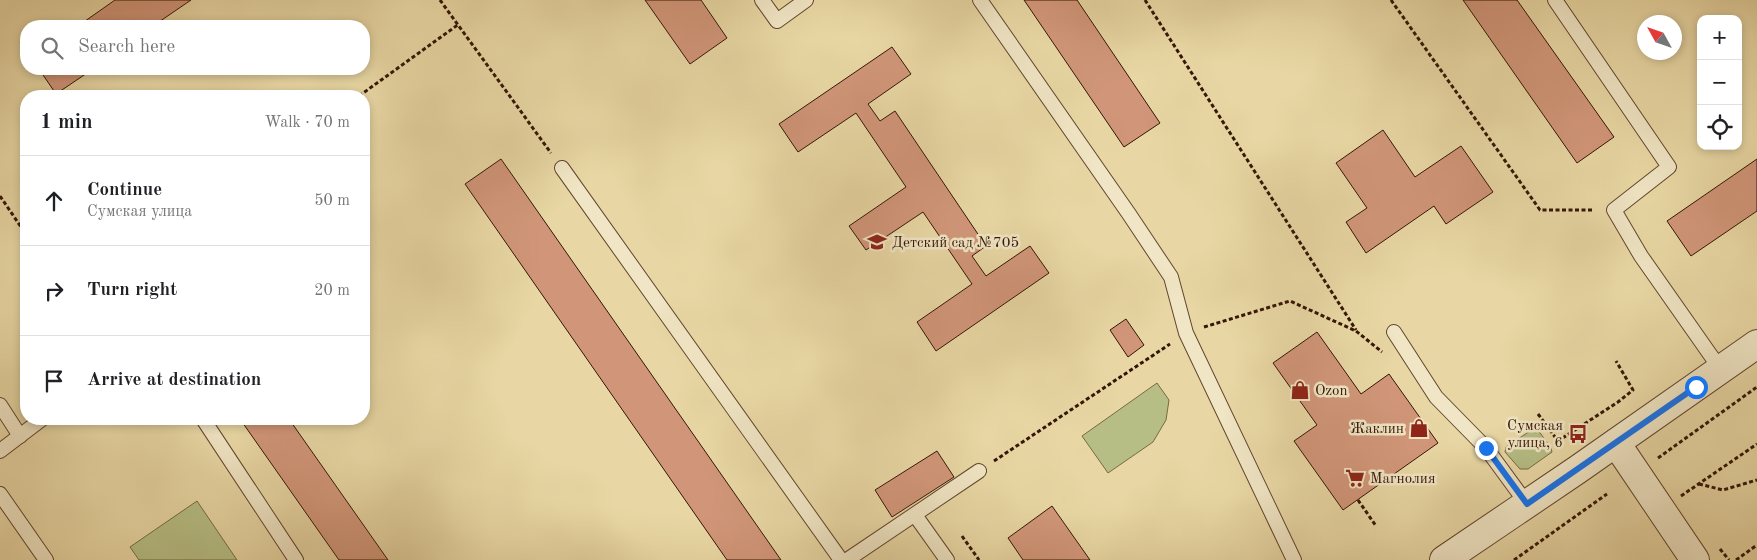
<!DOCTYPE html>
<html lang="en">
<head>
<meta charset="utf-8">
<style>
  body { margin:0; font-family:"Old Standard TT",serif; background:#f6f6f6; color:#202124 }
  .controls { position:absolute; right:15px; top:15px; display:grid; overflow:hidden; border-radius:10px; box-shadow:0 2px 8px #0003 }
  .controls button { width:45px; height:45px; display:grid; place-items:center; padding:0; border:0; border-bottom:1px solid #e0e0e0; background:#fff; color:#202124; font:25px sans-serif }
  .compass { position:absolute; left:1637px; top:15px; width:45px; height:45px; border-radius:50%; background:#fff; box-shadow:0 2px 8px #0003; rotate:310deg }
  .stop { position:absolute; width:15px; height:15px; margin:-11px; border:4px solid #1a73e8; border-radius:50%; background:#fff }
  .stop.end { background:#1a73e8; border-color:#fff; box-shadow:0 1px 5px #0008 }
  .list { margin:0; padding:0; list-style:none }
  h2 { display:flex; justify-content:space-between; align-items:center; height:65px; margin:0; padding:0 20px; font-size:21px }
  h2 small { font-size:16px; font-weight:400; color:#757577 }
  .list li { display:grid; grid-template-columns:32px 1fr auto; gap:15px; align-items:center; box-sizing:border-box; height:90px; padding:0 20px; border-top:1px solid #e0e0e0 }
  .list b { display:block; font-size:19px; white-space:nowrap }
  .list p { margin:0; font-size:16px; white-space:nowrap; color:#757577 }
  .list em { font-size:16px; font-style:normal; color:#757577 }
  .icon { flex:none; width:28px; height:28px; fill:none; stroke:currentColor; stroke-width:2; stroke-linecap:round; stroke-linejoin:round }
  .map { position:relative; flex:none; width:1757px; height:560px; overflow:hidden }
  .search { position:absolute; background:#fff; box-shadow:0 2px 8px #0003; left:20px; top:20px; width:350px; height:55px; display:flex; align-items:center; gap:12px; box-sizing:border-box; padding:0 18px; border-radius:20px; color:#757577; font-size:19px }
  .panel { position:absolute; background:#fff; box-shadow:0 2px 8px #0003; left:20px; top:90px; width:350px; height:335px; border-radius:20px }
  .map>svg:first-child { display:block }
  .green { fill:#b6be85; stroke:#766a45 }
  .building { fill:#d19679; stroke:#351505 }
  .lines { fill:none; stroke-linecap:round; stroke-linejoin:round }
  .service-casing { stroke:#62462d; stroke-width:16 }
  .minor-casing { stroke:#62462d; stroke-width:30 }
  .tertiary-casing { stroke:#62462d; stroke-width:30 }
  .path { stroke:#351505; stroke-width:3; stroke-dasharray:4 2.5; stroke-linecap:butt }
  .service { stroke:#f0e5c4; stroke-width:14 }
  .minor { stroke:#f0e5c4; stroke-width:28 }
  .tertiary { stroke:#f0e5c4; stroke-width:28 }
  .route { stroke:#1a73e8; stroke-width:6 }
  .labels { text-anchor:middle; stroke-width:5; stroke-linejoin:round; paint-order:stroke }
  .poi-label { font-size:15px; fill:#351505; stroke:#f0e5c4; text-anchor:start }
</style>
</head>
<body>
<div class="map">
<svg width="1757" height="560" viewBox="0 0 1757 560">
  <rect width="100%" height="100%" fill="#e8d7a4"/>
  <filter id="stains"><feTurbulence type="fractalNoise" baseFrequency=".004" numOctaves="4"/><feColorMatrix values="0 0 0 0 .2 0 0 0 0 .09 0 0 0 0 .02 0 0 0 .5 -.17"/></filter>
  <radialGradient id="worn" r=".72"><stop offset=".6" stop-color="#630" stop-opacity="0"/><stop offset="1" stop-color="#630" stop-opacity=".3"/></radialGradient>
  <g class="green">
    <path d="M1157,383L1169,400L1166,420L1153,442L1108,473L1082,436Z"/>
    <path d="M1533,429L1538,430L1551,448L1552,452L1528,469H1520L1505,452L1506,447Z"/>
    <path d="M197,501L237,560H139L130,547Z"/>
  </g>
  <g class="building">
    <path d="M115,0H191L153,26H78Z"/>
    <path d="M645,0H701L727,38L690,64Z"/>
    <path d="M1024,0H1077L1160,123L1124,147Z"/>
    <path d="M1463,0H1517L1614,137L1577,163Z"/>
    <path d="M26,37V51L20,42Z"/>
    <path d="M892,47L911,74L868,104L880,121L895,111L986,246L972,256L986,276L1030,246L1049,273L936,351L917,322L972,284L923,212L866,250L849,226L906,187L856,113L798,152L779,124Z"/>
    <path d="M39,69H93L56,94Z"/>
    <path d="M1383,130L1415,177L1461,146L1493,192L1446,224L1434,206L1366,253L1346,222L1367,208L1336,163Z"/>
    <path d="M501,159L781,560H727L465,184Z"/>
    <path d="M1757,159V211L1691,256L1667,221Z"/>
    <path d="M1126,319L1144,345L1128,357L1110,330Z"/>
    <path d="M1317,332L1361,394L1389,374L1438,443L1343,510L1294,441L1317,425L1273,363Z"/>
    <path d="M240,419H289L388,560H339Z"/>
    <path d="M937,451L954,477L892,517L875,490Z"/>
    <path d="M1052,506L1090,560H1023L1008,538Z"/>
  </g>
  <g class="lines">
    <g class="service-casing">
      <g id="service">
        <path d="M762,0L777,21L806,0"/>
        <path d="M980,0L1129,214L1171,277L1186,333L1294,560"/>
        <path d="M1555,0L1669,167L1614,210L1641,256L1721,370"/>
        <path d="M562,168L841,560"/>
        <path d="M1394,332L1436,397L1486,448L1527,504"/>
        <path d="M0,405L20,436"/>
        <path d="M203,419L296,560"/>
        <path d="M0,451L42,419"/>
        <path d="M0,494L46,560"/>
        <path d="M915,515L947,560"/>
        <path d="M847,560L979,471"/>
      </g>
    </g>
    <g class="minor-casing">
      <path id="minor" d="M1616,443L1695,560"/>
    </g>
    <g class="tertiary-casing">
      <path id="tertiary" d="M1444,560L1577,470L1757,344"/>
    </g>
    <g class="path">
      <path d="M440,0L551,153"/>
      <path d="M1145,0L1356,330"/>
      <path d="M1391,0L1540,210H1594"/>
      <path d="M359,96L459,24"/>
      <path d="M0,196L23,230L26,232"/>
      <path d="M1204,327L1290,301L1356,331L1382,352"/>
      <path d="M1538,414L1558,441L1618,402L1633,390L1616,361"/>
      <path d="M1658,458L1757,387"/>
      <path d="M994,461L1170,344"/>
      <path d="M1699,484L1723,490L1757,480"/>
      <path d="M1681,496L1757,444"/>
      <path d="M1358,500L1376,526"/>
      <path d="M962,536L979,560"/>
      <path d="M1720,549L1729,560"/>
      <path d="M1514,560L1607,494"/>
      <path d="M1736,560L1757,545"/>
    </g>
    <use href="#service" class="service"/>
    <use href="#minor" class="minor"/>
    <use href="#tertiary" class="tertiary"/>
  </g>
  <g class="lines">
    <path class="route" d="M1486,448L1527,504L1696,387"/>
  </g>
  <defs>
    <g id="school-bare" transform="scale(1.5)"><path d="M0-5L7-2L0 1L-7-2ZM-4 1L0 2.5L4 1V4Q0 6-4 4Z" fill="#8f2418" stroke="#f0e5c4" stroke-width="2.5" paint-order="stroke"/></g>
    <g id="shop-bare" transform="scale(1.5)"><path d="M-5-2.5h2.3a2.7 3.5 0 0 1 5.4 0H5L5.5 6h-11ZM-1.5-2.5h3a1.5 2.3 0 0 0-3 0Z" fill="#8f2418" stroke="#f0e5c4" stroke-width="2.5" paint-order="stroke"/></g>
    <g id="bus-bare" transform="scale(1.5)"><path d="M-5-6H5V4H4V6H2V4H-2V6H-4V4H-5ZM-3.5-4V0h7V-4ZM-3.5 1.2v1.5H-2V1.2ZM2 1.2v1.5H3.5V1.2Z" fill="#8f2418" stroke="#f0e5c4" stroke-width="2.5" paint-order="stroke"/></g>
    <g id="supermarket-bare" transform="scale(1.5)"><path d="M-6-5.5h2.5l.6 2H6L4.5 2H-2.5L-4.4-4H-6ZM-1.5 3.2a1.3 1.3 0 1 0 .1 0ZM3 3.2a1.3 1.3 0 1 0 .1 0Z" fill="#8f2418" stroke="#f0e5c4" stroke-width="2.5" paint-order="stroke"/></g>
  </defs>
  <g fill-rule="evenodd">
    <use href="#school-bare" x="877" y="242"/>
    <use href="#shop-bare" x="1300" y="390"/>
    <use href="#shop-bare" x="1419" y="428"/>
    <use href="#bus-bare" x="1578" y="434"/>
    <use href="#supermarket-bare" x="1355" y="478"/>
  </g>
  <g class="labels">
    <g class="poi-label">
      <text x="892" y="247">Детский сад №705</text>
      <text x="1315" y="395">Ozon</text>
      <text x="1563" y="430" text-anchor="end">Сумская<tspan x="1563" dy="17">улица, 6</tspan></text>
      <text x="1404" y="433" text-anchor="end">Жаклин</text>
      <text x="1370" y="483">Магнолия</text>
    </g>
  </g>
  <rect width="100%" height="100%" filter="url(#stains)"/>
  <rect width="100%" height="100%" fill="url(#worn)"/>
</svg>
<div class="controls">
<button>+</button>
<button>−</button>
<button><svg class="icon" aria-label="locate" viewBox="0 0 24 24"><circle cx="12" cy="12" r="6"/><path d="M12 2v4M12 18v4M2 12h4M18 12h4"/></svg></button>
</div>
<svg class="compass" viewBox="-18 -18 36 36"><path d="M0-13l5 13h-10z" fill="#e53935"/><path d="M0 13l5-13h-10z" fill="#757577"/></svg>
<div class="stop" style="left:1696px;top:387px"></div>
<div class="stop end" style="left:1486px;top:448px"></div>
<div class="search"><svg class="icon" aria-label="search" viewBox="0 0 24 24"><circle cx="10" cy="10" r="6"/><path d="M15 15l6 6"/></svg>Search here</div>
<section class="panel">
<h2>1 min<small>Walk · 70 m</small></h2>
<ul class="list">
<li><svg class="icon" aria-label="ahead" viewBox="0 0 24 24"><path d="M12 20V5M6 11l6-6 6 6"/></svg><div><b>Continue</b><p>Сумская улица</p></div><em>50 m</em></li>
<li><svg class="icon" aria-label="right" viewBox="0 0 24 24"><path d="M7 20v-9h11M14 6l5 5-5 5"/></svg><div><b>Turn right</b></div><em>20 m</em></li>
<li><svg class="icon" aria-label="arrive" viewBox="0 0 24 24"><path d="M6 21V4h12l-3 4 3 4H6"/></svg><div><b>Arrive at destination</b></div></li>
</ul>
</section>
</div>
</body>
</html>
